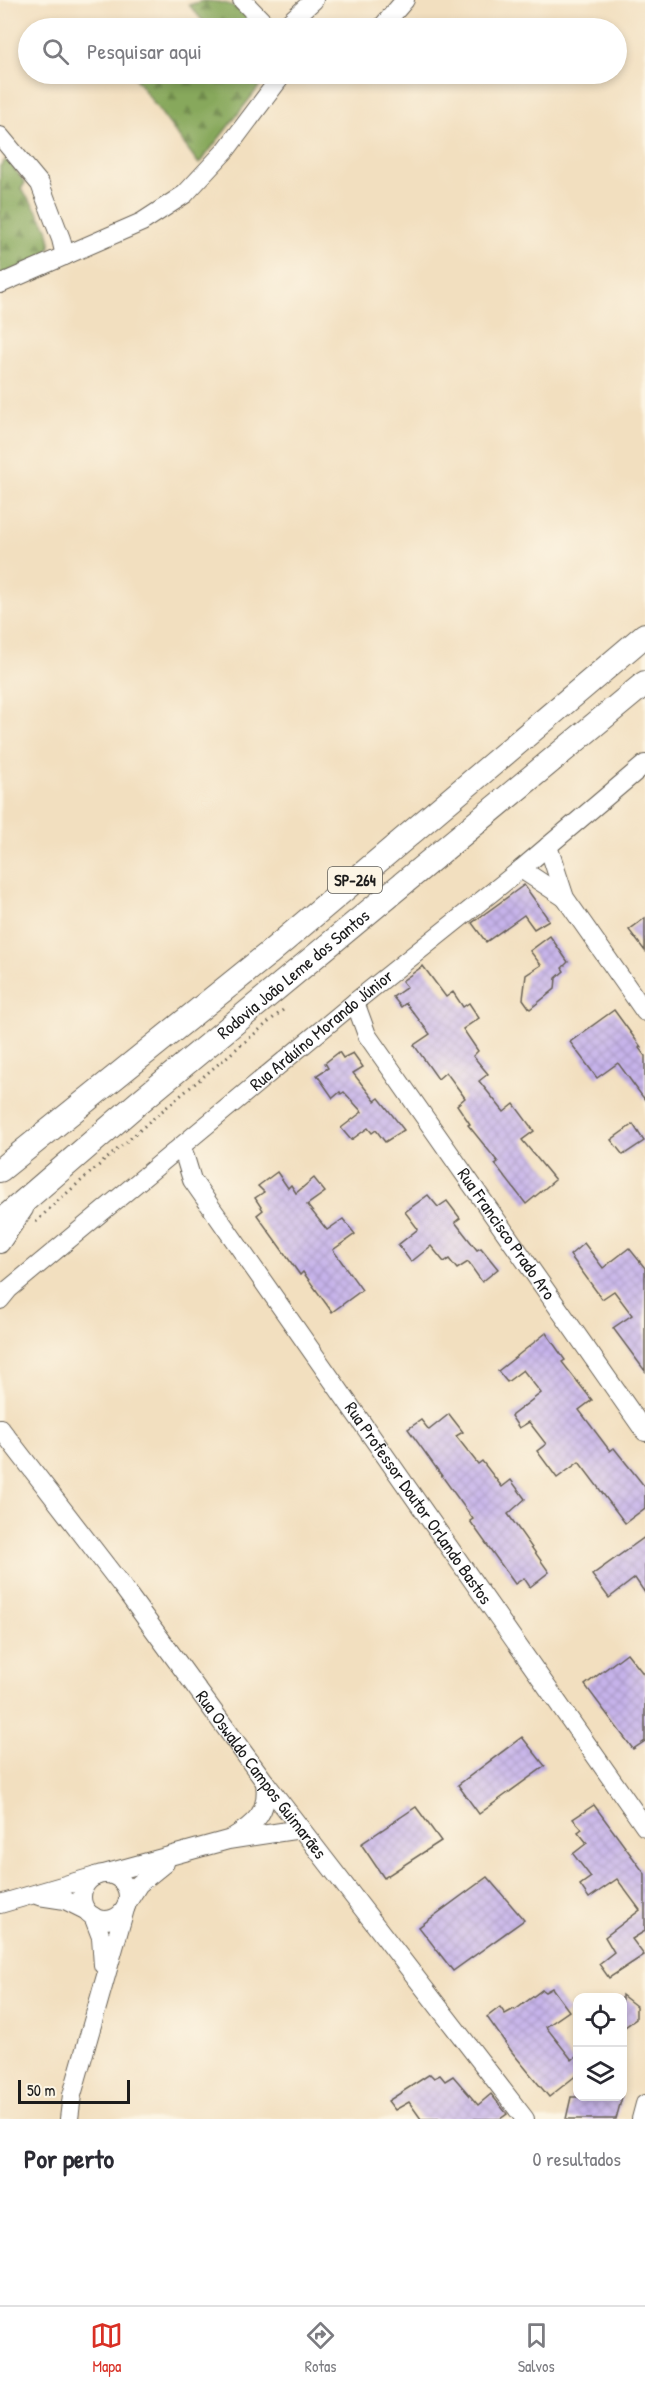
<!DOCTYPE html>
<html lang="pt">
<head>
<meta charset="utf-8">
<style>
  body { margin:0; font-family:"Patrick Hand",sans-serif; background:#f2f2f3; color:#2b2b33 }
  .controls { position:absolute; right:18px; bottom:18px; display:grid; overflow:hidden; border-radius:12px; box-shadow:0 3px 9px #0003 }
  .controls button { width:54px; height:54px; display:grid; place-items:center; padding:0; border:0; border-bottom:2px solid #e1e1e2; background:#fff; color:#2b2b33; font:30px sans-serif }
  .scale { position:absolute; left:18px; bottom:15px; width:112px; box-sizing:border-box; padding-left:6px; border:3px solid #1c1c1c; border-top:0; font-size:16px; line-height:21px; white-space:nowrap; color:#1c1c1c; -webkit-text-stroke:4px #fcf5e5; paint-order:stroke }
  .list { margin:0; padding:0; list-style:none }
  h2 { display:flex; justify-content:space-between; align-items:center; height:78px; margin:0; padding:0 24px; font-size:26px }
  h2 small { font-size:20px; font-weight:400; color:#7c7c81 }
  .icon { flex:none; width:33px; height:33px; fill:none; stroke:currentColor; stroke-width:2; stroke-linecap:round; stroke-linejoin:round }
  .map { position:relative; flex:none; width:645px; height:2119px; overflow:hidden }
  .search { position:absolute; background:#fff; box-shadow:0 3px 9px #0003; left:18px; right:18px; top:18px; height:66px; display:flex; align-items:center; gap:15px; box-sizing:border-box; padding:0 21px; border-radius:33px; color:#7c7c81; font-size:22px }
  .sheet { height:186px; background:#fff }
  nav { display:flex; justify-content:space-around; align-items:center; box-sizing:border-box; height:84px; border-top:2px solid #e1e1e2; background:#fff; font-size:16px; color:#7c7c81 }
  nav a { display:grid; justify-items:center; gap:3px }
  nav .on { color:#d93025 }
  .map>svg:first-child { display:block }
  .forest { fill:url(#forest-firs); stroke:#52623c; stroke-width:1.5 }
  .building { fill:url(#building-cross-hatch) }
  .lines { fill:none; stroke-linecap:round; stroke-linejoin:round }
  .minor-casing { stroke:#676055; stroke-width:20 }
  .major-casing { stroke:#676055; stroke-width:26 }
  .path { stroke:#676055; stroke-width:3; stroke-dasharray:1.5 4.5; stroke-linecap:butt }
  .minor { stroke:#fff; stroke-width:18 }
  .major { stroke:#fff; stroke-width:24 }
  .labels { text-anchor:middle; stroke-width:5; stroke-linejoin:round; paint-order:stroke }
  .shield { fill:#fcf5e5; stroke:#5f5d58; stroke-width:1.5 }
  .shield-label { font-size:16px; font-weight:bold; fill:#1c1c1c }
  .street-label { font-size:18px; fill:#1c1c1c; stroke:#fcf5e5 }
</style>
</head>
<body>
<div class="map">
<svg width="645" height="2119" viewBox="0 0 645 2119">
  <defs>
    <pattern id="forest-firs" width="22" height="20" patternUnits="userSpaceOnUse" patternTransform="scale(1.5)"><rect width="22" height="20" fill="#87a85c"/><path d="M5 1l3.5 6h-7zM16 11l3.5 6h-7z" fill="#6e884b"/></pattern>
    <pattern id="building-cross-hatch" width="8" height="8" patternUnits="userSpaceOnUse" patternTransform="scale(1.5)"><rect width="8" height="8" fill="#c6b3ea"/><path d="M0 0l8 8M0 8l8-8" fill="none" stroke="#aa99c8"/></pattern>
  </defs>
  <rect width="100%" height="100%" fill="#fcf5e5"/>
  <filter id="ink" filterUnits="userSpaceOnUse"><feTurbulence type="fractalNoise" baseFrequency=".0167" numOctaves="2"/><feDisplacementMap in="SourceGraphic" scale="12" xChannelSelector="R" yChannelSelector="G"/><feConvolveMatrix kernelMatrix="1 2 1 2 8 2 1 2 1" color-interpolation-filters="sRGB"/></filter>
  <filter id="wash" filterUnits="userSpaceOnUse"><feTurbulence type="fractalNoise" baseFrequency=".008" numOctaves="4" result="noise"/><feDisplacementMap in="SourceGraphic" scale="24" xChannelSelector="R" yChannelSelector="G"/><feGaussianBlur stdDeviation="1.35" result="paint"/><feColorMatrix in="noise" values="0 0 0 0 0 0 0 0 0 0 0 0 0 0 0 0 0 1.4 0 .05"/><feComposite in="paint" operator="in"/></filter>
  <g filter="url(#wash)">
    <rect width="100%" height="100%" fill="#f2dfbf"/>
    <g class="forest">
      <path d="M203,1C232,1 242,8 262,28H209L189,5Z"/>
      <path d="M132,74H269L199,164Z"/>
      <path d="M7,159L25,183L21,189C31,203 64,241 44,255C32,264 14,269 0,275V166Z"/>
    </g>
    <g id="blocks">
      <g class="building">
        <path d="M524,885L549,920L534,929L524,915L486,942L472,923Z"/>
        <path d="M645,918V951L629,930Z"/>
        <path d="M550,936L568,962L562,968L564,971L556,978L555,989L530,1009L523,999L526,975L541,965L530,951Z"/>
        <path d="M423,966L446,997L453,992L463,1007L469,1003L479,1018L463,1029L478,1051L473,1056L488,1074L479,1081L504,1112L514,1104L534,1131L522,1140L555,1180L526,1204L495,1164L498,1162L468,1125L470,1124L457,1105L465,1098L446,1072L438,1079L414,1045L430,1034L406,1003L401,1007L393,997L407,987L402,981Z"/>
        <path d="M614,1010L641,1047L639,1048L645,1056V1100L618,1063L597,1078L570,1042Z"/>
        <path d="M339,1052L343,1058L353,1053L363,1067L353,1073L375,1101L379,1098L404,1130L385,1142L376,1130L372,1133L368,1128L351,1140L341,1128L362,1112L344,1092L341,1094L340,1092L333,1098L317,1075L328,1068L325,1063Z"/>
        <path d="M633,1124L644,1141L623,1155L611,1140Z"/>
        <path d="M277,1172L288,1188L291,1185L296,1193L314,1178L325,1192L307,1205L327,1230L343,1219L355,1234L333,1250L362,1290L332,1312L303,1272L300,1275L257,1215L263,1210L255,1198L264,1192L258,1186Z"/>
        <path d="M428,1195L438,1207L447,1201L460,1218L455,1222L477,1250L481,1248L498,1269L482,1282L468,1262L457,1269L449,1259L444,1262L431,1246L411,1262L398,1245L418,1229L405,1212Z"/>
        <path d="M584,1243L603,1268L629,1248L645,1268V1371L613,1328L632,1315L614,1291L602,1299L570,1255Z"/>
        <path d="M546,1333L565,1360L562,1362L592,1400L579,1410L610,1451L614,1448L645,1487V1508L625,1523L579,1462L557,1478L537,1451L546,1444L529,1422L519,1428L511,1416L541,1393L523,1370L507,1382L498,1371Z"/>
        <path d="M449,1414L463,1432L456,1436L478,1464L482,1461L502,1487L511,1480L525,1499L508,1514L549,1572L530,1587L524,1578L515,1584L470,1521L473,1519L408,1429L421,1420L429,1430Z"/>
        <path d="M645,1537V1593L635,1578L609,1598L592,1575Z"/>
        <path d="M627,1653L645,1676V1741L633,1749L585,1685Z"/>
        <path d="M522,1737L545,1766L479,1814L458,1785Z"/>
        <path d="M594,1805L645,1874V1931L632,1939L644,1955L609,1978L599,1964L614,1952L605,1937L640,1910L617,1879L589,1898L580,1885L591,1877L573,1854L587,1843L578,1832L582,1829L573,1819Z"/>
        <path d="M416,1807L441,1841L384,1878L361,1844Z"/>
        <path d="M487,1877L524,1920L453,1971L419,1927Z"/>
        <path d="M552,1988L569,2011L546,2027L572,2060L578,2055V2074L549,2097L512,2052L487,2017L500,2007L505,2014L514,2009L515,2010L542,1990L545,1992Z"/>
        <path d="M622,1995L636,2006V2019L622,2029Z"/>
        <path d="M430,2074L434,2078L440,2075L445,2081L453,2076L478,2105L491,2094L507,2114L500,2119H421L409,2102L395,2110L388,2101Z"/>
        <path d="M571,2097H622L616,2119H566Z"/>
      </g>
    </g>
  </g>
  <g filter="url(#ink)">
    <use href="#blocks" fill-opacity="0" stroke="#676055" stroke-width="1.5"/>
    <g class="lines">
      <g class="minor-casing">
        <g id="minor">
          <path d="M242,0L269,28"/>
          <path d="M283,28L314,0"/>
          <path d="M381,28L405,0"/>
          <path d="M0,136L40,184L61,239L65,256"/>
          <path d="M0,284L142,222L185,194L226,150L283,74"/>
          <path d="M548,846L565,898L645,1012"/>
          <path d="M521,869L565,898"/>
          <path id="s1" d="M355,1002L367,1035L645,1432"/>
          <path id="s2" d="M182,1147L192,1180L645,1827"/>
          <path d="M0,1244L24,1209"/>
          <path id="s3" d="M0,1300L9,1289L355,1002L521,869L645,764"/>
          <path id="s4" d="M0,1428L122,1586L265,1782L525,2119"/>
          <path d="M232,1838C256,1823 269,1812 265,1782"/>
          <path d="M104,1874L228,1840L301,1829"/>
          <circle cx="105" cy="1897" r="23"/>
          <path d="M39,1896L65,1900L87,1911"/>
          <path d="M127,1903L139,1884L165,1863"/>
          <path d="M0,1904L96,1876"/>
          <path d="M93,1916L101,1937L103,1965"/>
          <path d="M69,2119L72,2095L125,1909"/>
          <path d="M641,2119L645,2104"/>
        </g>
      </g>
      <g class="major-casing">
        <g id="major">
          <path d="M0,1170L268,954L645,635"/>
          <path id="s5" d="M0,1222L138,1103L645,683"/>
        </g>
      </g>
      <path class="path" d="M36,1222L53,1205L162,1111L283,1010"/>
      <use href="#minor" class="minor"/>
      <use href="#major" class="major"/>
    </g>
  </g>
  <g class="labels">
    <rect class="shield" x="328" y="867" width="54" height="26" rx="4.5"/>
    <g class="shield-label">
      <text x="355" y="886">SP-264</text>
    </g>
    <g class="street-label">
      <text dy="6" stroke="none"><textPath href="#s5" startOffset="384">Rodovia João Leme dos Santos</textPath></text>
      <text dy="6" stroke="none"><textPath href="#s3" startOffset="420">Rua Arduíno Morando Júnior</textPath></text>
      <text dy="6" stroke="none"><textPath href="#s1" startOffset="278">Rua Francisco Prado Aro</textPath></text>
      <text dy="6" stroke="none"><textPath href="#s2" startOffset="429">Rua Professor Doutor Orlando Bastos</textPath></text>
      <text dy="6" stroke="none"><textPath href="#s4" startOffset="434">Rua Oswaldo Campos Guimarães</textPath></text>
    </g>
  </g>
</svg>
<div class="controls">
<button><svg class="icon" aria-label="locate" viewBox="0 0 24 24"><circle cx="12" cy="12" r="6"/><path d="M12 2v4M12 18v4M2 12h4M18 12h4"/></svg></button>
<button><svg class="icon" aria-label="layers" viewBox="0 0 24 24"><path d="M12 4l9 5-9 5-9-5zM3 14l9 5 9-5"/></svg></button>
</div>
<div class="scale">50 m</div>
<div class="search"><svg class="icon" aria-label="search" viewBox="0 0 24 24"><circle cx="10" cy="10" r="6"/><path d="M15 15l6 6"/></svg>Pesquisar aqui</div>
</div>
<section class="sheet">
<h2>Por perto<small>0 resultados</small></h2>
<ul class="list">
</ul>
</section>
<nav>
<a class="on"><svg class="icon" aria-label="map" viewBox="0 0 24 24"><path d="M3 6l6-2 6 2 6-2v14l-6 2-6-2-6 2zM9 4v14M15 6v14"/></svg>Mapa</a>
<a><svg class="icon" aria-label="directions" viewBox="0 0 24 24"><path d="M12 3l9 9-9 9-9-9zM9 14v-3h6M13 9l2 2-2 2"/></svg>Rotas</a>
<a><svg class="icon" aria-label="saved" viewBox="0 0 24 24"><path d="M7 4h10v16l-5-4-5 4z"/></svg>Salvos</a>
</nav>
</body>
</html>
